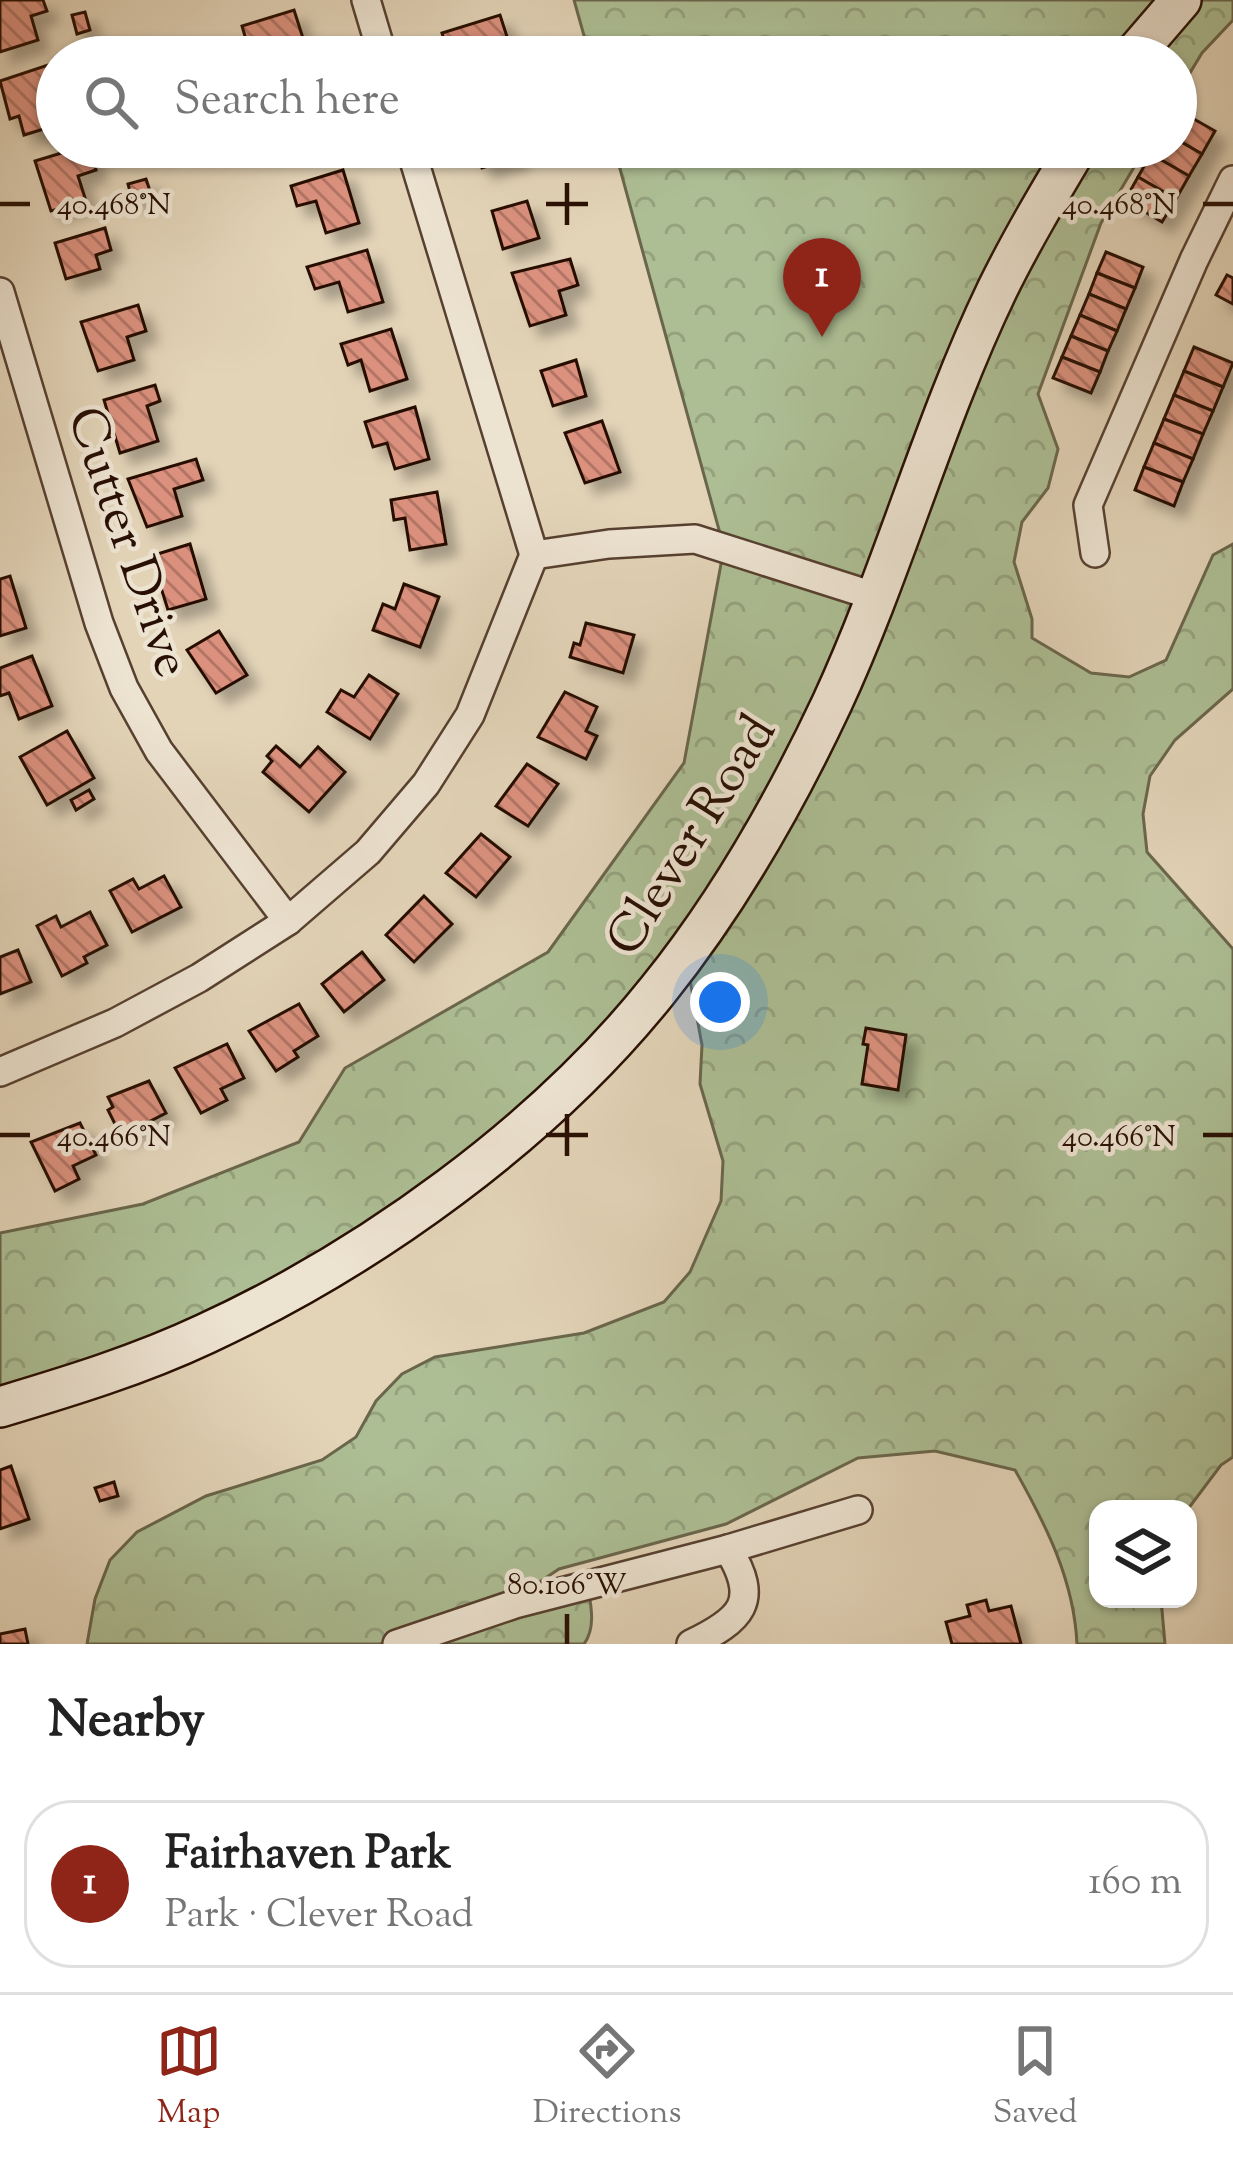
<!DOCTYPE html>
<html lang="en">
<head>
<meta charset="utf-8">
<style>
  body { margin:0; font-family:"Sorts Mill Goudy",serif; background:#f6f6f6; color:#222 }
  .controls { position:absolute; right:36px; bottom:36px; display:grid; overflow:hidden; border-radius:24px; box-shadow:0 3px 9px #0004 }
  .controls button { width:108px; height:108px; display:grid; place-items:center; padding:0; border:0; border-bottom:3px solid #e0e0e0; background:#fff; color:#222; font:60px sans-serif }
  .you { position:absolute; left:720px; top:1002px; width:42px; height:42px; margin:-30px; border:9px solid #fff; border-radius:50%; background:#1a73e8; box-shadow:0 0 0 18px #1a73e833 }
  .badge { display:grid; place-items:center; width:78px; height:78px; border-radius:50%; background:#8f2418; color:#fff; font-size:39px; font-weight:700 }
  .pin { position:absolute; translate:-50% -99px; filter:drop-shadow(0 3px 6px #0008) }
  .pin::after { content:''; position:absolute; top:63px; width:42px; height:36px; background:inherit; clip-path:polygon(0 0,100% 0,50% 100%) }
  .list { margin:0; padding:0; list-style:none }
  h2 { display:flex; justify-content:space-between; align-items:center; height:156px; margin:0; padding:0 48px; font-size:51px }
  h2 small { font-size:39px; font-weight:400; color:#767676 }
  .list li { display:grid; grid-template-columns:78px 1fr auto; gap:36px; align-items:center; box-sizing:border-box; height:168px; margin:0 24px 24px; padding:0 24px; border:3px solid #e0e0e0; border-radius:48px }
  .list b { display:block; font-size:45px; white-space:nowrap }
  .list p { margin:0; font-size:39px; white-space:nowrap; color:#767676 }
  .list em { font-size:39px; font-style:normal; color:#767676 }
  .icon { flex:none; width:66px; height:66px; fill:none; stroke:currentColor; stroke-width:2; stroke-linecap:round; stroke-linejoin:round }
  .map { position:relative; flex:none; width:1233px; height:1644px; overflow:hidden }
  .search { position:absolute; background:#fff; box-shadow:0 3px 9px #0004; left:36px; right:36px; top:36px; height:132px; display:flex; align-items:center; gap:30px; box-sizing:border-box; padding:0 42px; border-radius:66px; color:#767676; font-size:45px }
  .sheet { height:348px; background:#fff }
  nav { display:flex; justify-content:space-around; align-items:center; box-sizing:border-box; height:168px; border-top:3px solid #e0e0e0; background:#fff; font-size:33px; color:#767676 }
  nav a { display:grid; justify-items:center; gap:6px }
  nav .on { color:#8f2418 }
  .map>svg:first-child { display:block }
  .forest { fill:url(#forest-crowns); stroke:#6a664c; stroke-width:3 }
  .building { fill:url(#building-back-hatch); stroke:#280f03; stroke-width:3; filter:url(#shadow) }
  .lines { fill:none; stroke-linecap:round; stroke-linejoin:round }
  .street-casing { stroke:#574030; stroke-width:32 }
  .secondary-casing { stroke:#280f03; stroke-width:44 }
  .street { stroke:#ede3d1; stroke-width:27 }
  .secondary { stroke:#ede3d1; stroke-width:39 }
  .ticks { fill:none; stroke:#280f03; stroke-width:4.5 }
  .labels { text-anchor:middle; stroke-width:9; stroke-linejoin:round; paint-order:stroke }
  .street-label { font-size:51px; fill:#280f03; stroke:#ede3d1 }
  .ticks-label { font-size:30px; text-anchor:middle; fill:#280f03; stroke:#ede3d1; stroke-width:9; stroke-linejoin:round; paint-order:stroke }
</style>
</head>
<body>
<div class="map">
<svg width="1233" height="1644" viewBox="0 0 1233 1644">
  <defs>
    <pattern id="forest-crowns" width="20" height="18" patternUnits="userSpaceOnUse" patternTransform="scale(3)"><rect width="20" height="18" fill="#adbe94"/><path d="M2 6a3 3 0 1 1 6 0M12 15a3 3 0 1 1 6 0" fill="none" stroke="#95a27e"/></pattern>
    <pattern id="building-back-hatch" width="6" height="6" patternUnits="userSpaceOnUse" patternTransform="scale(3)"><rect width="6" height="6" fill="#db917e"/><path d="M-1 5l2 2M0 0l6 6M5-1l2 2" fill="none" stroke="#b27565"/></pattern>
    <filter id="shadow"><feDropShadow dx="11" dy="11" stdDeviation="6" flood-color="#0004"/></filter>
  </defs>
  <rect width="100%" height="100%" fill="#e3d4b8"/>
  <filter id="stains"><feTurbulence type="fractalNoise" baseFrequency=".00167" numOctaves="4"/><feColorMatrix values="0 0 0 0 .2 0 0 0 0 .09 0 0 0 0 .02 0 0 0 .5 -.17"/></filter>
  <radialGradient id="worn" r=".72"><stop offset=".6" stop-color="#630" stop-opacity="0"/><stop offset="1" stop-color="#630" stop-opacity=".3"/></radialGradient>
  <g class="forest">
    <path d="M574,0H1181L1132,57H590Z"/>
    <path d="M1192,0H1233V20L1202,53L1176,96V57H1145Z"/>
    <path d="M614,147H1077L959,382L723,897L526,1122L204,1332L0,1388V1233L143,1204L299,1142L345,1068L548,952L684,763L724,548Z"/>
    <path d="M1088,147H1146L1101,223L1038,394L1058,449L1048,488L1022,522L1014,562L1032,619V638L1091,673L1129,677L1166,660L1213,555L1233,544V689L1175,740L1150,776L1143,814L1147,852L1233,949V1457L1221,1465L1188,1509H1098V1599H1161L1165,1644H1077C1074,1580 1046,1525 1015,1470L935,1451L858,1458L726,1524L559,1569L514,1599L380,1644H87L95,1599L110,1560L137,1532L206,1496L322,1460L356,1437L376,1401L402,1374L435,1357L584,1333L664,1302L690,1272L721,1201L723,1161L700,1084L702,1045L689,975L1005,291Z"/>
    <path d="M588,1587C591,1605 596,1628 584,1644H412Z"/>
  </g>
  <g class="building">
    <path d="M0,0H43L47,11L31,16L38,40L0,52Z"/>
    <path d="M294,10L309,57H251L242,26Z"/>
    <path d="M85,12L90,30L77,34L72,15Z"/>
    <path d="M500,15L509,43L489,49L492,57H449L442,33Z"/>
    <path d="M57,62V98L51,100L57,125L24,135L19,116L10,119L0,81Z"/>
    <path d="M1178,110L1215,131L1202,154L1176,139Z"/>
    <path d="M1176,139L1202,154L1189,176L1151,154L1156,147H1176Z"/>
    <path d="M89,147L96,170L78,176L86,201L51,211L35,161L68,151L69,147Z"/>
    <path d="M468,147H515L518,157L482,168L475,148Z"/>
    <path d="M1151,154L1189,176L1176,199L1138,177Z"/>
    <path d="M343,170L359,223L326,233L316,201L297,206L291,186Z"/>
    <path d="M1138,177L1176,199L1162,222L1125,200Z"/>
    <path d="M146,179L151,194L132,199L128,184Z"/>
    <path d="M527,201L539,238L503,249L492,211Z"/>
    <path d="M105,228L111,250L96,255L100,269L66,279L55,243Z"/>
    <path d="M367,250L383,302L348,312L339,282L315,289L307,267Z"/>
    <path d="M1106,252L1143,267L1135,288L1097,273Z"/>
    <path d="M570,259L578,285L559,291L566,315L530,326L512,273Z"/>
    <path d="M1097,273L1135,288L1126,309L1089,294Z"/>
    <path d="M1227,275L1233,278V304L1216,295Z"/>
    <path d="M1089,294L1126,309L1117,331L1080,315Z"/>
    <path d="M138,305L146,331L127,337L134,360L98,371L81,322Z"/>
    <path d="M1080,315L1117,331L1108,351L1071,336Z"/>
    <path d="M391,329L407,379L370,391L361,360L348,365L341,344Z"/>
    <path d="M1071,336L1108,351L1100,372L1062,357Z"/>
    <path d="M1194,347L1233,363L1223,387L1184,371Z"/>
    <path d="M1062,357L1100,372L1091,393L1053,378Z"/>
    <path d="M576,360L586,396L553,406L541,371Z"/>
    <path d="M1184,371L1223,387L1213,411L1174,395Z"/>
    <path d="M155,385L160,401L147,406L158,441L120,453L104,400Z"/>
    <path d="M1174,395L1213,411L1203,434L1164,419Z"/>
    <path d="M415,407L429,459L395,469L387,443L373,447L365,422Z"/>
    <path d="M1164,419L1203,434L1193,459L1154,443Z"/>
    <path d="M602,421L620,472L585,483L565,433Z"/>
    <path d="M1154,443L1193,459L1183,482L1144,467Z"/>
    <path d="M196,459L203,480L174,489L182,516L147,527L128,479Z"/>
    <path d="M1144,467L1183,482L1174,506L1135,490Z"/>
    <path d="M437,492L446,544L410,550L405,518L394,520L391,500Z"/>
    <path d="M190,544L206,599L168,610L151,556Z"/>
    <path d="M10,576L26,628L0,636V579Z"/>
    <path d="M404,584L439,597L420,647L373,630L383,604L395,609Z"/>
    <path d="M586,623L634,635L623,673L570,657L574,643L580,645Z"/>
    <path d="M219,631L247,675L216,693L187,650Z"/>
    <path d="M32,656L52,706L19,719L9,693L0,696V668Z"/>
    <path d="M369,675L398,694L370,739L327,712L341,690L354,697Z"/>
    <path d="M565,692L597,707L586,731L597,736L586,759L538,737Z"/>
    <path d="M67,731L94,778L47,805L20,757Z"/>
    <path d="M276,746L300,767L318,747L345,772L309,812L263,772L272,761L267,756Z"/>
    <path d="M527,764L558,784L528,826L496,806Z"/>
    <path d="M89,790L94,799L76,810L71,800Z"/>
    <path d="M481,834L510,857L476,897L446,873Z"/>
    <path d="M164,876L181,907L132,932L110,891L133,879L139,889Z"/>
    <path d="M424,896L452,924L414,962L386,935Z"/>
    <path d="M90,912L107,945L84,957L87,963L62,976L37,926L56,916L61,927Z"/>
    <path d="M18,950L31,982L0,994V957Z"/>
    <path d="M362,952L384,980L344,1012L322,984Z"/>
    <path d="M299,1004L318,1036L294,1051L298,1057L276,1071L249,1031Z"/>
    <path d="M866,1028L906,1035L898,1090L862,1084L868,1045L863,1044Z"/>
    <path d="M227,1044L244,1078L221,1089L227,1100L201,1113L175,1068Z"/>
    <path d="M149,1081L166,1113L121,1136L108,1110L113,1107L108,1097Z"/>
    <path d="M80,1123L96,1155L73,1166L79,1179L55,1191L31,1142Z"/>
    <path d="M11,1466L29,1519L0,1529V1470Z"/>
    <path d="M114,1482L118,1496L100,1501L95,1488Z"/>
    <path d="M986,1600L989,1611L1011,1606L1021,1644H952L946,1622L970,1616L967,1605Z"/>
    <path d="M25,1629L28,1644H0V1634Z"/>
  </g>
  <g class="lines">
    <g class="street-casing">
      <g id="street">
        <path d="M366,0L383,57"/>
        <path d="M0,292L99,623L124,688L159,751L288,921"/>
        <path d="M1095,553L1088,505L1194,260L1233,180"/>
        <path d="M534,555L609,544L695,539L877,597"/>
        <path d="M0,1072L115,1023L199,978L288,921L368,852L426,784L470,715L534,555L410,147"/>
        <path d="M397,1644L515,1604L728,1549L858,1510"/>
        <path d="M691,1644C741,1620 761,1602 728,1549"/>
      </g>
    </g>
    <g class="secondary-casing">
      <g id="secondary">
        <path d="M1132,57L1181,0"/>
        <path d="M0,1407C70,1386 139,1365 205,1334C370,1258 544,1133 658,990C728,903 784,805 832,703C894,569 933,423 997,290C1021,241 1049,194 1077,147"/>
      </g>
    </g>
    <use href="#street" class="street"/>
    <use href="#secondary" class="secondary"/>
  </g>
  <path class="ticks" d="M567,183V225M0,204H30M546,204H588M1203,204H1233M567,1114V1156M0,1135H30M546,1135H588M1203,1135H1233M567,1614V1644"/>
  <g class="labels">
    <g class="street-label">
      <text transform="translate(131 541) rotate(71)" y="18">Cutter Drive</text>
      <text transform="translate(689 834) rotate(-58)" y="18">Clever Road</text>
    </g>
  </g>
  <g class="ticks-label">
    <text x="114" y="214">40.468°N</text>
    <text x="1119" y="214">40.468°N</text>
    <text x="114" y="1146">40.466°N</text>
    <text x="1119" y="1146">40.466°N</text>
    <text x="567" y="1594">80.106°W</text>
  </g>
  <rect width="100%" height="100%" filter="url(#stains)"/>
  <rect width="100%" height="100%" fill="url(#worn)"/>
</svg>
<div class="controls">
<button><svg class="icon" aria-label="layers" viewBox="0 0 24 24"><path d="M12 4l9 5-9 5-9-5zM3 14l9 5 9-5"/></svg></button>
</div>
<div class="you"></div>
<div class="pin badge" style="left:822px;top:337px">1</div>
<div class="search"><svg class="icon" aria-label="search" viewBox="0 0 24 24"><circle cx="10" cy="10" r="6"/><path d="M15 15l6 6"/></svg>Search here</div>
</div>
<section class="sheet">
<h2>Nearby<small></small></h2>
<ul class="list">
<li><span class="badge">1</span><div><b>Fairhaven Park</b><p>Park · Clever Road</p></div><em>160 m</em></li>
</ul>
</section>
<nav>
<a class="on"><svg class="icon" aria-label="map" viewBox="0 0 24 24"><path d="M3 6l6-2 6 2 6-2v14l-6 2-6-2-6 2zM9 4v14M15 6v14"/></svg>Map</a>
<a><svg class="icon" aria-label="directions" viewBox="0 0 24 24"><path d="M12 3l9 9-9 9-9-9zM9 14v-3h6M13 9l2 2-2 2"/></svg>Directions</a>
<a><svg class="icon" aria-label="saved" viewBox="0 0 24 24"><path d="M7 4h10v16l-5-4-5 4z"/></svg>Saved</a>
</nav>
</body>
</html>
